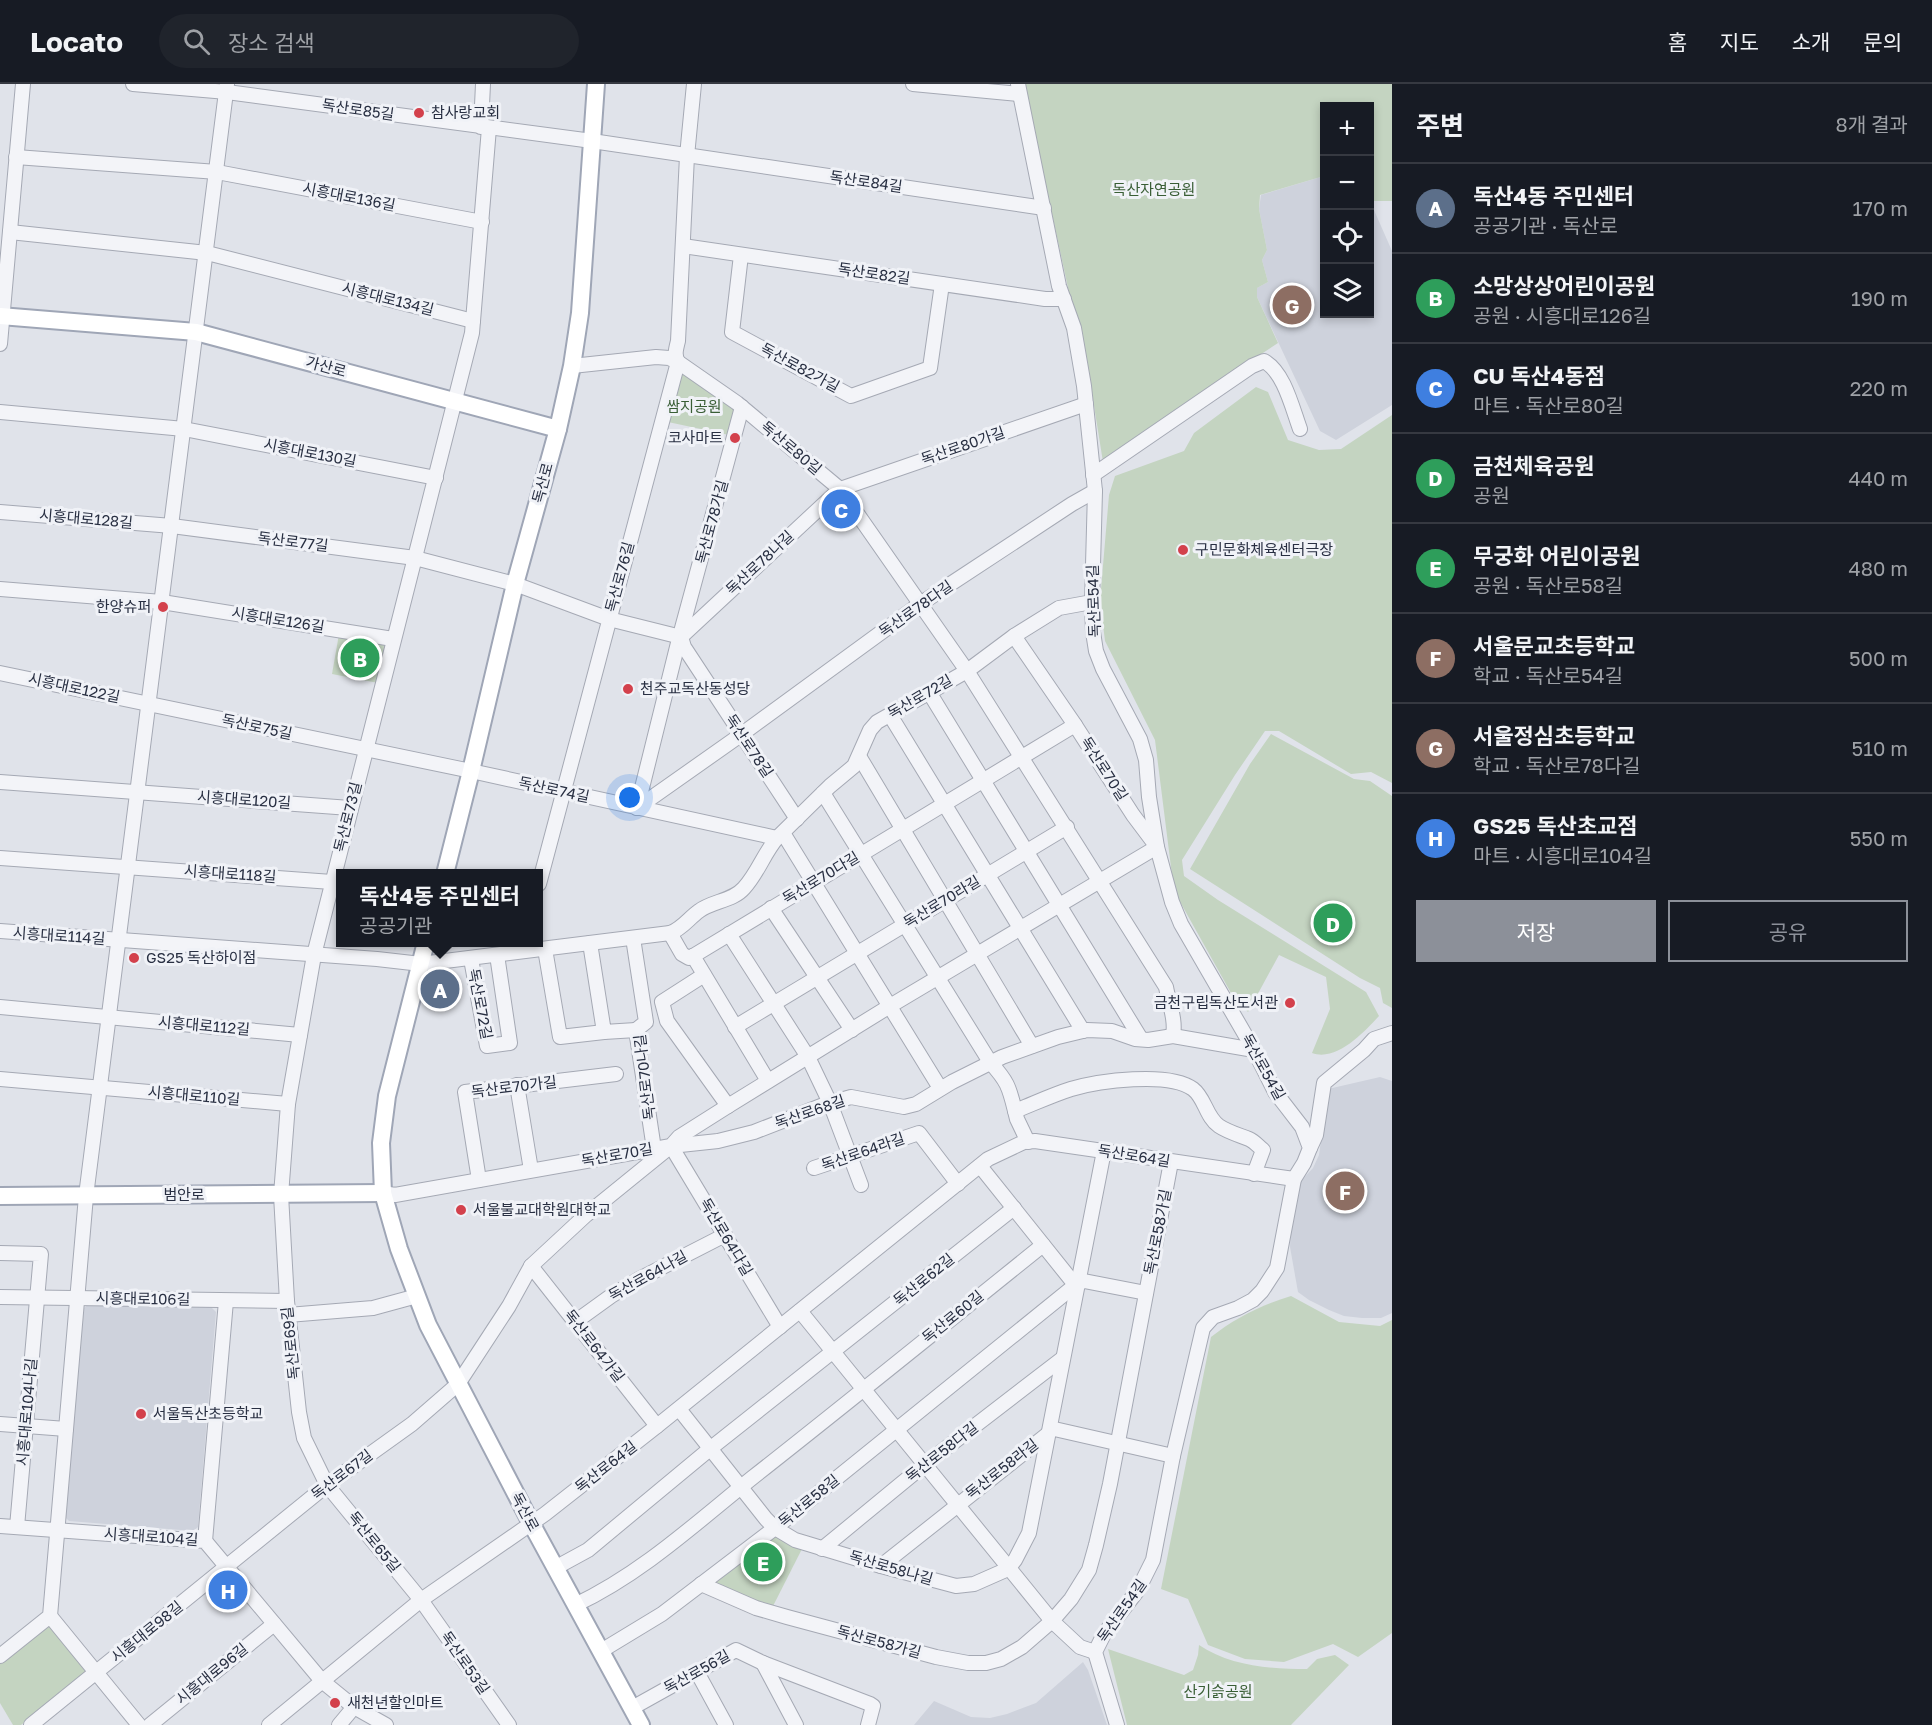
<!DOCTYPE html>
<html lang="ko">
<head>
<meta charset="utf-8">
<style>
  body { margin:0; font-family:"Golos Text","Noto Sans KR",sans-serif; background:#20242c; color:#f1f3f6 }
  .controls { position:absolute; right:18px; top:18px; display:grid; overflow:hidden; border-radius:0px; box-shadow:0 3px 9px #0003 }
  .controls button { width:54px; height:54px; display:grid; place-items:center; padding:0; border:0; border-bottom:2px solid #363941; background:#171b24; color:#f1f3f6; font:30px sans-serif }
  .you { position:absolute; left:630px; top:714px; width:21px; height:21px; margin:-15px; border:4px solid #fff; border-radius:50%; background:#1a73e8; box-shadow:0 0 0 9px #1a73e833 }
  .badge { display:grid; place-items:center; width:39px; height:39px; border-radius:50%; background:#8c9099; color:#fff; font-size:20px; font-weight:700 }
  .pin { position:absolute; translate:-50% -50%; border:3px solid #fff; box-shadow:0 2px 6px #0006 }
  .popup { position:absolute; left:336px; top:785px; width:207px; height:78px; box-sizing:border-box; display:grid; place-content:center; border-radius:0px; background:#171b24; filter:drop-shadow(0 2px 4px #0005); font-size:20px; white-space:nowrap; color:#9ea1a6 }
  .popup b { font-size:22px; color:#f1f3f6 }
  .popup::after { content:''; position:absolute; left:50%; top:100%; margin-left:-12px; border:12px solid transparent; border-top-color:#171b24 }
  .list { margin:0; padding:0; list-style:none }
  h2 { display:flex; justify-content:space-between; align-items:center; height:78px; margin:0; padding:0 24px; font-size:26px }
  h2 small { font-size:20px; font-weight:400; color:#9ea1a6 }
  .list li { display:grid; grid-template-columns:39px 1fr auto; gap:18px; align-items:center; box-sizing:border-box; height:90px; padding:0 24px; border-top:2px solid #363941 }
  .list b { display:block; font-size:22px; white-space:nowrap }
  .list p { margin:0; font-size:20px; white-space:nowrap; color:#9ea1a6 }
  .list em { font-size:20px; font-style:normal; color:#9ea1a6 }
  .actions { display:flex; gap:12px; padding:18px 24px }
  .actions a { flex:1; padding:14px 0; border:2px solid #8c9099; border-radius:0px; text-align:center; font-size:21px; color:#8c9099 }
  .actions .main { background:#8c9099; color:#fff }
  .icon { flex:none; width:33px; height:33px; fill:none; stroke:currentColor; stroke-width:2; stroke-linecap:round; stroke-linejoin:round }
  .map { position:relative; flex:none; width:1392px; height:1641px; overflow:hidden }
  header { display:flex; align-items:center; gap:36px; box-sizing:border-box; height:84px; padding:0 30px; background:#171b24; border-bottom:2px solid #363941 }
  header strong { font-size:28px }
  nav { display:flex; gap:33px; margin-inline-start:auto; font-size:21px }
  .search { width:420px; height:54px; background:#20242c; display:flex; align-items:center; gap:15px; box-sizing:border-box; padding:0 21px; border-radius:33px; color:#9ea1a6; font-size:22px }
  main { display:flex }
  aside { flex:1; background:#171b24 }
  .map>svg:first-child { display:block }
  .built { fill:#ced2dc }
  .green { fill:#c4d4c1 }
  .lines { fill:none; stroke-linecap:round; stroke-linejoin:round }
  .minor-casing { stroke:#a5a9b4; stroke-width:16 }
  .major-casing { stroke:#9fa6b6; stroke-width:20 }
  .minor { stroke:#f3f4f8; stroke-width:14 }
  .major { stroke:#fff; stroke-width:16 }
  .poi-dot { fill:#d3414c; stroke:#f0f2f7; stroke-width:2 }
  .labels { text-anchor:middle; stroke-width:6; stroke-linejoin:round; paint-order:stroke }
  .street-label { font-size:15px; fill:#282f42; stroke:#f0f2f7 }
  .poi-label { font-size:15px; fill:#282f42; stroke:#f0f2f7; text-anchor:start }
  .park-label { font-size:15px; fill:#395e35; stroke:#f0f2f7 }
</style>
</head>
<body>
<header>
<strong>Locato</strong>
<div class="search"><svg class="icon" aria-label="search" viewBox="0 0 24 24"><circle cx="10" cy="10" r="6"/><path d="M15 15l6 6"/></svg>장소 검색</div>
<nav><a>홈</a><a>지도</a><a>소개</a><a>문의</a></nav>
</header>
<main>
<div class="map">
<svg width="1392" height="1641" viewBox="0 0 1392 1641">
  <rect width="100%" height="100%" fill="#e0e3ea"/>
  <g class="built">
    <path d="M1324,92V230H1370V117L1392,167V321L1336,356L1320,347L1257,213V204L1268,198L1262,176L1267,166L1259,125L1261,111Z"/>
    <path d="M1380,993L1392,997V1229L1381,1234H1362L1344,1232L1329,1226L1309,1216L1298,1208L1290,1163L1291,1142L1301,1097L1313,1084L1319,1071L1328,1005Z"/>
    <path d="M92,1217L208,1220L216,1228L198,1443L193,1447L69,1437L63,1431L84,1224Z"/>
    <path d="M1083,1578L1088,1586L1107,1641H914L934,1617L971,1633L990,1634L1007,1630L1036,1619Z"/>
  </g>
  <g class="green">
    <path d="M1024,0H1392V117H1370V22H1324V92L1260,111L1259,125L1267,166L1262,176L1268,198L1257,204V213L1278,259L1176,326L1103,378L1082,247L1070,213Z"/>
    <path d="M680,288L734,326L729,351L668,338Z"/>
    <path d="M1256,303L1268,308L1288,356L1319,366L1341,365L1392,331V699L1371,688L1351,690L1279,647H1265L1235,691L1182,776L1184,792L1218,816L1366,908L1379,932C1364,948 1337,978 1312,969L1330,925L1326,893L1279,871L1248,928L1231,909L1174,807L1155,656L1105,557L1100,517L1109,411L1115,392L1184,367L1194,349Z"/>
    <path d="M339,550L388,558L378,599L332,590Z"/>
    <path d="M1271,650L1354,695L1370,697L1392,712V924L1383,919L1380,904L1360,894L1190,785L1250,680Z"/>
    <path d="M1291,1212L1339,1238L1380,1242L1392,1236V1549L1358,1573L1333,1560L1284,1578L1245,1575L1208,1561L1188,1515L1161,1505L1211,1253C1235,1234 1261,1221 1291,1212Z"/>
    <path d="M775,1444L805,1459L770,1528L705,1497Z"/>
    <path d="M48,1541L89,1587L21,1641H13L0,1619V1579Z"/>
    <path d="M1199,1561C1230,1582 1270,1585 1307,1585L1317,1575L1335,1571L1349,1581L1291,1641H1127L1108,1565L1184,1591L1193,1586L1198,1571Z"/>
  </g>
  <g class="lines">
    <g class="minor-casing">
      <g id="minor">
        <path d="M133,0L227,8L592,57L1044,124"/>
        <path d="M913,0L1019,10"/>
        <path d="M1018,0L1059,202L1074,244L1084,302L1095,407L1092,518L1093,548L1096,567L1103,585L1140,655L1146,676L1149,713L1157,763L1172,818L1181,840L1254,966L1275,1008L1302,1043L1310,1064L1304,1079L1294,1095L1277,1184L1262,1207L1253,1216L1238,1224L1213,1233L1203,1244L1173,1372L1153,1476L1138,1506L1104,1550L1095,1568L1117,1641"/>
        <path d="M481,43L483,0"/>
        <path d="M489,44L472,249L314,871L288,1020L281,1111L287,1217L299,1328L304,1354L327,1401L421,1516L509,1641"/>
        <path d="M16,73L217,88L482,138"/>
        <path d="M10,148L207,169L473,237"/>
        <path d="M683,162L1045,215H1064"/>
        <path d="M741,171L732,248L851,312L930,284L942,200"/>
        <path d="M0,260L23,0"/>
        <path d="M572,282L656,273L669,274L678,278L737,319L840,405L967,587L1166,903C1169,920 1176,935 1173,952"/>
        <path d="M0,328L184,345L436,394"/>
        <path d="M1093,391L1252,282L1264,277C1284,288 1292,323 1300,345"/>
        <path d="M0,428L172,442L415,474L515,500L609,535L681,553L684,563L797,735"/>
        <path d="M0,505L162,518L393,555"/>
        <path d="M681,553L840,405L1086,320"/>
        <path d="M0,589L471,687L777,754"/>
        <path d="M929,608L1141,955"/>
        <path d="M890,631L1083,947"/>
        <path d="M859,672L1032,962"/>
        <path d="M0,698L350,724"/>
        <path d="M823,709L990,978C1007,997 1009,1002 1015,1027C1033,1020 1052,1011 1071,1005C1098,997 1169,987 1193,1005C1205,1014 1206,1033 1219,1042C1228,1048 1239,1051 1249,1055C1254,1057 1258,1062 1263,1066L1254,1090"/>
        <path d="M637,724L742,650L920,520L1072,420L1095,407"/>
        <path d="M637,724L678,559L742,323"/>
        <path d="M783,749L940,1004"/>
        <path d="M0,774L332,798"/>
        <path d="M539,800L678,278C674,271 676,265 678,257L687,72L694,0"/>
        <path d="M771,824L852,946"/>
        <path d="M0,847L377,875L421,880L670,849C682,845 689,834 699,827C712,817 733,817 744,804C758,789 764,769 777,754L830,702L854,682L870,646L877,638L967,587L1014,552L1059,524L1092,518"/>
        <path d="M670,849L682,870L689,874L693,872"/>
        <path d="M729,850L808,973L830,1019L861,1101"/>
        <path d="M633,854L646,938L636,946L654,1065"/>
        <path d="M590,859L604,948L636,946"/>
        <path d="M545,865L560,953L604,948"/>
        <path d="M693,872L1075,641"/>
        <path d="M693,872L768,997"/>
        <path d="M471,875L487,962L510,959L497,871"/>
        <path d="M704,891L662,918L667,937L728,1022"/>
        <path d="M0,923L300,951"/>
        <path d="M735,943L1067,743"/>
        <path d="M0,995L288,1020"/>
        <path d="M517,1001L531,1086"/>
        <path d="M1015,1027L1017,1035L1028,1058"/>
        <path d="M671,1062L780,1243"/>
        <path d="M1310,1064L1316,1051L1324,999L1364,966L1374,955L1392,949"/>
        <path d="M980,1082L1072,1197L1078,1199"/>
        <path d="M814,1084L919,1049L958,1100"/>
        <path d="M479,1096L465,1008L616,990"/>
        <path d="M383,1109L395,1111L671,1062L679,1053L728,1022L890,922L1157,763L1133,731L1075,641L1014,552"/>
        <path d="M0,1169L41,1170L17,1443"/>
        <path d="M531,1182L657,1342"/>
        <path d="M0,1213L287,1217"/>
        <path d="M800,1227L1052,1537L1080,1563L1095,1568"/>
        <path d="M288,1231L373,1224L417,1212"/>
        <path d="M575,1238L611,1212L639,1195L725,1151"/>
        <path d="M679,1325L766,1435L775,1444L795,1456L805,1459L881,1482L956,1502L974,1500L1008,1485L1015,1476L1029,1449L1104,1067"/>
        <path d="M0,1340L66,1345"/>
        <path d="M1050,1344L1173,1372"/>
        <path d="M0,1442L205,1457L322,1597L354,1623L386,1641"/>
        <path d="M205,1457L226,1217"/>
        <path d="M822,1465L924,1381L1063,1274"/>
        <path d="M881,1482L1049,1349"/>
        <path d="M555,1484L588,1466L711,1364L1014,1124"/>
        <path d="M701,1500L756,1524L787,1533L936,1573L968,1579H986L1001,1575L1022,1563L1052,1537L1071,1515L1089,1486L1096,1461L1110,1400L1171,1078"/>
        <path d="M575,1521C641,1490 696,1439 752,1394C850,1317 946,1239 1043,1161"/>
        <path d="M50,1532L139,1641"/>
        <path d="M601,1567L662,1530L775,1444L1078,1199L1084,1197L1146,1209"/>
        <path d="M0,1572L50,1532L86,1112L227,0"/>
        <path d="M763,1579L796,1641"/>
        <path d="M697,1588L726,1641"/>
        <path d="M632,1624L736,1566L763,1579L870,1620L873,1622L868,1641"/>
        <path d="M31,1641L327,1401L412,1340L458,1300L509,1222L531,1182L586,1131L671,1062L718,1057L754,1048L826,1020L851,1013L904,1023L916,1020L952,998L1002,973L1058,953L1087,946L1112,947L1135,955L1148,956L1173,952L1254,966"/>
        <path d="M150,1641L274,1540"/>
        <path d="M269,1641L421,1516L545,1430L657,1342L988,1075L1024,1058L1035,1057L1294,1095"/>
        <path d="M339,1641L354,1623"/>
      </g>
    </g>
    <g class="major-casing">
      <g id="major">
        <path d="M0,232L196,248L558,345"/>
        <path d="M445,790L471,687L515,500L558,345L572,282L580,229L596,0"/>
        <path d="M426,858L387,1012L381,1059L383,1109L399,1165L428,1241L531,1439L641,1641"/>
        <path d="M0,1112L383,1109"/>
      </g>
    </g>
    <use href="#minor" class="minor"/>
    <use href="#major" class="major"/>
  </g>
  <g class="poi-dot">
    <circle cx="419" cy="29" r="6"/>
    <circle cx="735" cy="354" r="6"/>
    <circle cx="1183" cy="466" r="6"/>
    <circle cx="163" cy="523" r="6"/>
    <circle cx="628" cy="605" r="6"/>
    <circle cx="134" cy="874" r="6"/>
    <circle cx="1290" cy="919" r="6"/>
    <circle cx="461" cy="1126" r="6"/>
    <circle cx="141" cy="1330" r="6"/>
    <circle cx="335" cy="1619" r="6"/>
  </g>
  <g class="labels">
    <g class="street-label">
      <text transform="translate(358 26) rotate(8)" y="5">독산로85길</text>
      <text transform="translate(866 98) rotate(8)" y="5">독산로84길</text>
      <text transform="translate(349 113) rotate(11)" y="5">시흥대로136길</text>
      <text transform="translate(874 190) rotate(8)" y="5">독산로82길</text>
      <text transform="translate(388 215) rotate(14)" y="5">시흥대로134길</text>
      <text transform="translate(326 283) rotate(15)" y="5">가산로</text>
      <text transform="translate(800 284) rotate(28)" y="5">독산로82가길</text>
      <text transform="translate(963 362) rotate(-19)" y="5">독산로80가길</text>
      <text transform="translate(791 364) rotate(40)" y="5">독산로80길</text>
      <text transform="translate(310 369) rotate(11)" y="5">시흥대로130길</text>
      <text transform="translate(543 399) rotate(-75)" y="5">독산로</text>
      <text transform="translate(86 435) rotate(5)" y="5">시흥대로128길</text>
      <text transform="translate(712 438) rotate(-75)" y="5">독산로78가길</text>
      <text transform="translate(293 458) rotate(7)" y="5">독산로77길</text>
      <text transform="translate(760 479) rotate(-43)" y="5">독산로78나길</text>
      <text transform="translate(620 493) rotate(-75)" y="5">독산로76길</text>
      <text transform="translate(1094 517) rotate(-92)" y="5">독산로54길</text>
      <text transform="translate(916 525) rotate(-35)" y="5">독산로78다길</text>
      <text transform="translate(278 536) rotate(9)" y="5">시흥대로126길</text>
      <text transform="translate(74 604) rotate(12)" y="5">시흥대로122길</text>
      <text transform="translate(920 613) rotate(-30)" y="5">독산로72길</text>
      <text transform="translate(257 643) rotate(12)" y="5">독산로75길</text>
      <text transform="translate(749 662) rotate(56)" y="5">독산로78길</text>
      <text transform="translate(1104 685) rotate(57)" y="5">독산로70길</text>
      <text transform="translate(554 706) rotate(12)" y="5">독산로74길</text>
      <text transform="translate(244 716) rotate(4)" y="5">시흥대로120길</text>
      <text transform="translate(348 733) rotate(-76)" y="5">독산로73길</text>
      <text transform="translate(230 790) rotate(4)" y="5">시흥대로118길</text>
      <text transform="translate(821 794) rotate(-31)" y="5">독산로70다길</text>
      <text transform="translate(942 818) rotate(-31)" y="5">독산로70라길</text>
      <text transform="translate(59 852) rotate(4)" y="5">시흥대로114길</text>
      <text transform="translate(480 920) rotate(79)" y="5">독산로72길</text>
      <text transform="translate(204 942) rotate(5)" y="5">시흥대로112길</text>
      <text transform="translate(1263 983) rotate(61)" y="5">독산로54길</text>
      <text transform="translate(645 993) rotate(-97)" y="5">독산로70나길</text>
      <text transform="translate(514 1003) rotate(-7)" y="5">독산로70가길</text>
      <text transform="translate(194 1012) rotate(5)" y="5">시흥대로110길</text>
      <text transform="translate(810 1028) rotate(-19)" y="5">독산로68길</text>
      <text transform="translate(863 1068) rotate(-19)" y="5">독산로64라길</text>
      <text transform="translate(617 1071) rotate(-10)" y="5">독산로70길</text>
      <text transform="translate(1134 1072) rotate(9)" y="5">독산로64길</text>
      <text x="184" y="1116">범안로</text>
      <text transform="translate(1158 1148) rotate(-79)" y="5">독산로58가길</text>
      <text transform="translate(726 1153) rotate(59)" y="5">독산로64다길</text>
      <text transform="translate(648 1192) rotate(-29)" y="5">독산로64나길</text>
      <text transform="translate(924 1196) rotate(-39)" y="5">독산로62길</text>
      <text transform="translate(143 1215) rotate(1)" y="5">시흥대로106길</text>
      <text transform="translate(953 1233) rotate(-39)" y="5">독산로60길</text>
      <text transform="translate(291 1259) rotate(-96)" y="5">독산로69길</text>
      <text transform="translate(594 1262) rotate(52)" y="5">독산로64가길</text>
      <text transform="translate(27 1328) rotate(-85)" y="5">시흥대로104나길</text>
      <text transform="translate(942 1368) rotate(-38)" y="5">독산로58다길</text>
      <text transform="translate(606 1383) rotate(-38)" y="5">독산로64길</text>
      <text transform="translate(1002 1385) rotate(-38)" y="5">독산로58라길</text>
      <text transform="translate(342 1391) rotate(-37)" y="5">독산로67길</text>
      <text transform="translate(809 1417) rotate(-39)" y="5">독산로58길</text>
      <text transform="translate(525 1428) rotate(62)" y="5">독산로</text>
      <text transform="translate(151 1453) rotate(4)" y="5">시흥대로104길</text>
      <text transform="translate(374 1458) rotate(51)" y="5">독산로65길</text>
      <text transform="translate(891 1484) rotate(16)" y="5">독산로58나길</text>
      <text transform="translate(1122 1527) rotate(-55)" y="5">독산로54길</text>
      <text transform="translate(147 1548) rotate(-39)" y="5">시흥대로98길</text>
      <text transform="translate(879 1558) rotate(15)" y="5">독산로58가길</text>
      <text transform="translate(465 1579) rotate(55)" y="5">독산로53길</text>
      <text transform="translate(697 1588) rotate(-29)" y="5">독산로56길</text>
      <text transform="translate(212 1590) rotate(-39)" y="5">시흥대로96길</text>
    </g>
    <g class="poi-label">
      <text x="431" y="34">참사랑교회</text>
      <text x="723" y="359" text-anchor="end">코사마트</text>
      <text x="1195" y="471">구민문화체육센터극장</text>
      <text x="151" y="528" text-anchor="end">한양슈퍼</text>
      <text x="640" y="610">천주교독산동성당</text>
      <text x="146" y="879">GS25 독산하이점</text>
      <text x="1278" y="924" text-anchor="end">금천구립독산도서관</text>
      <text x="473" y="1131">서울불교대학원대학교</text>
      <text x="153" y="1335">서울독산초등학교</text>
      <text x="347" y="1624">새천년할인마트</text>
    </g>
    <g class="park-label">
      <text x="1154" y="111">독산자연공원</text>
      <text x="694" y="328">쌈지공원</text>
      <text x="1218" y="1613">산기슭공원</text>
    </g>
  </g>
</svg>
<div class="controls">
<button>+</button>
<button>−</button>
<button><svg class="icon" aria-label="locate" viewBox="0 0 24 24"><circle cx="12" cy="12" r="6"/><path d="M12 2v4M12 18v4M2 12h4M18 12h4"/></svg></button>
<button><svg class="icon" aria-label="layers" viewBox="0 0 24 24"><path d="M12 4l9 5-9 5-9-5zM3 14l9 5 9-5"/></svg></button>
</div>
<div class="you"></div>
<div class="pin badge" style="left:440px;top:905px;background:#5c6f8a">A</div>
<div class="popup"><b>독산4동 주민센터</b>공공기관</div>
<div class="pin badge" style="left:360px;top:574px;background:#2e9e5b">B</div>
<div class="pin badge" style="left:841px;top:425px;background:#3f7fe0">C</div>
<div class="pin badge" style="left:1333px;top:839px;background:#2e9e5b">D</div>
<div class="pin badge" style="left:763px;top:1478px;background:#2e9e5b">E</div>
<div class="pin badge" style="left:1345px;top:1107px;background:#8d6e63">F</div>
<div class="pin badge" style="left:1292px;top:221px;background:#8d6e63">G</div>
<div class="pin badge" style="left:228px;top:1506px;background:#3f7fe0">H</div>
</div>
<aside>
<h2>주변<small>8개 결과</small></h2>
<ul class="list">
<li><span class="badge" style="background:#5c6f8a">A</span><div><b>독산4동 주민센터</b><p>공공기관 · 독산로</p></div><em>170 m</em></li>
<li><span class="badge" style="background:#2e9e5b">B</span><div><b>소망상상어린이공원</b><p>공원 · 시흥대로126길</p></div><em>190 m</em></li>
<li><span class="badge" style="background:#3f7fe0">C</span><div><b>CU 독산4동점</b><p>마트 · 독산로80길</p></div><em>220 m</em></li>
<li><span class="badge" style="background:#2e9e5b">D</span><div><b>금천체육공원</b><p>공원</p></div><em>440 m</em></li>
<li><span class="badge" style="background:#2e9e5b">E</span><div><b>무궁화 어린이공원</b><p>공원 · 독산로58길</p></div><em>480 m</em></li>
<li><span class="badge" style="background:#8d6e63">F</span><div><b>서울문교초등학교</b><p>학교 · 독산로54길</p></div><em>500 m</em></li>
<li><span class="badge" style="background:#8d6e63">G</span><div><b>서울정심초등학교</b><p>학교 · 독산로78다길</p></div><em>510 m</em></li>
<li><span class="badge" style="background:#3f7fe0">H</span><div><b>GS25 독산초교점</b><p>마트 · 시흥대로104길</p></div><em>550 m</em></li>
</ul>
<div class="actions"><a class="main">저장</a><a>공유</a></div>
</aside>
</main>
</body>
</html>
